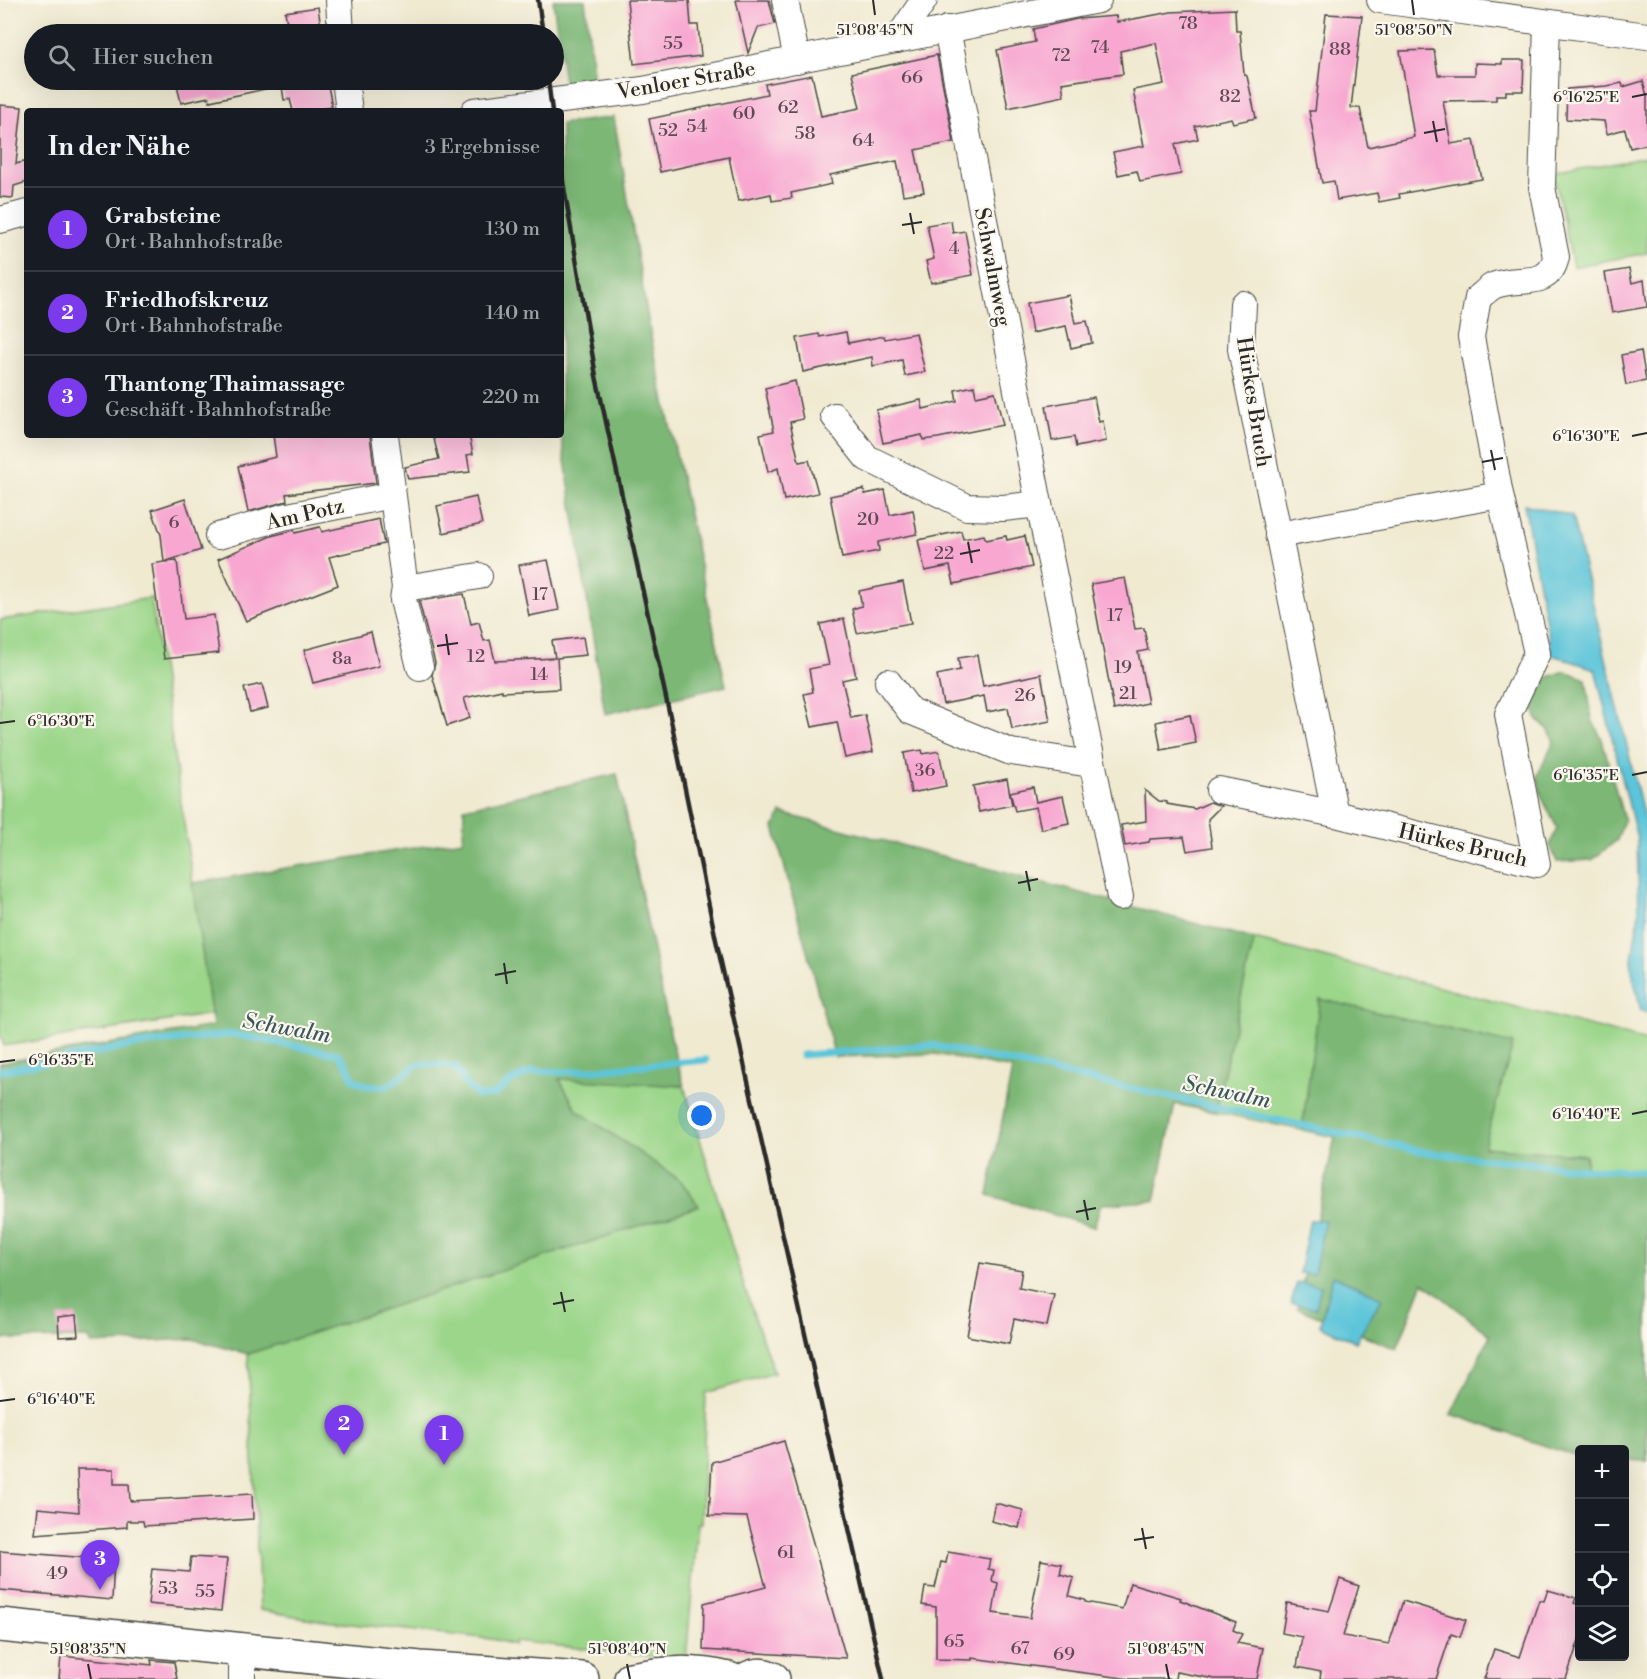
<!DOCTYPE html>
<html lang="de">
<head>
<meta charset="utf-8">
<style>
  body { margin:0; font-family:"Libre Bodoni",serif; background:#20242c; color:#f1f3f6 }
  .controls { position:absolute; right:18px; bottom:18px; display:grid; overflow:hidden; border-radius:6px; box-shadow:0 6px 24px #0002 }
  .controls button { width:54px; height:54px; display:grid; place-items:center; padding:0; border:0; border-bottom:2px solid #363941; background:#171b24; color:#f1f3f6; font:30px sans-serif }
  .you { position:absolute; left:702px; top:1116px; width:21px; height:21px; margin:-15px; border:4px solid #fff; border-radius:50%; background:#1a73e8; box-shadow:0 0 0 9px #1a73e833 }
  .badge { display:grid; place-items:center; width:39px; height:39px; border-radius:50%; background:#7c3aed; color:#fff; font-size:20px; font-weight:700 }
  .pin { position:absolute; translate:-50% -50px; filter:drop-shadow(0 2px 3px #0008) }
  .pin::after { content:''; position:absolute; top:32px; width:21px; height:18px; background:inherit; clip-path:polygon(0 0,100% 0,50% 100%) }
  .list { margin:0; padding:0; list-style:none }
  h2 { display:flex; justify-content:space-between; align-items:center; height:78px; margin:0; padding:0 24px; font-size:26px }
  h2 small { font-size:20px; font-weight:400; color:#9ea1a6 }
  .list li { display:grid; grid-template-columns:39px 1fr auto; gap:18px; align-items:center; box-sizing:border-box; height:84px; padding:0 24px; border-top:2px solid #363941 }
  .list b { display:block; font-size:22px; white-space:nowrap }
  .list p { margin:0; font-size:20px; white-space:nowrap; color:#9ea1a6 }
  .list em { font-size:20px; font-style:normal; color:#9ea1a6 }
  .icon { flex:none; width:33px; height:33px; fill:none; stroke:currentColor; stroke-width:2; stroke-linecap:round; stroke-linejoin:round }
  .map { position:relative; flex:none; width:1647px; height:1679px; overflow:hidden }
  .search { position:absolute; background:#171b24; box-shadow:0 6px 24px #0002; left:24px; top:24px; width:540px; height:66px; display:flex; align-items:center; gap:15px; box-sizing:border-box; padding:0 21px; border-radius:33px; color:#9ea1a6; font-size:22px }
  .panel { position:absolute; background:#171b24; box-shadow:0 6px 24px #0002; left:24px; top:108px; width:540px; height:330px; border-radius:6px }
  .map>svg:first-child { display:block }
  .green { fill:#9bd68a; stroke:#63805a; stroke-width:1.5 }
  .forest { fill:#7cb776; stroke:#547150; stroke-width:1.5 }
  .water { fill:#5cc5d9; stroke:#447882; stroke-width:1.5 }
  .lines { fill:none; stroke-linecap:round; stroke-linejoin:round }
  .stream { stroke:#5cc5d9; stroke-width:7 }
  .building { fill:#f8a7d1 }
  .street-casing { stroke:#494844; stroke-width:28 }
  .secondary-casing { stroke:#494844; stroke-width:36 }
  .street { stroke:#fff; stroke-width:26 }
  .secondary { stroke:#fff; stroke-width:33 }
  .rail { stroke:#2b2b2b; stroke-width:4.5 }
  .ticks { fill:none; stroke:#2b2b2b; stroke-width:2 }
  .labels { text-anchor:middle; stroke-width:4.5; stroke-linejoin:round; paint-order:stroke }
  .number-label { font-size:18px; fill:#5e4a54 }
  .street-label { font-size:21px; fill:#2b2b2b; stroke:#fbf7ec }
  .water-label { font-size:22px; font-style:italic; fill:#3a595f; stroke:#fbf7ec }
  .ticks-label { font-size:15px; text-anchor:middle; fill:#2b2b2b; stroke:#fbf7ec; stroke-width:4.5; stroke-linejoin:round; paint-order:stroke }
</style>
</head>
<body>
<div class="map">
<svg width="1647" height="1679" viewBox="0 0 1647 1679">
  <rect width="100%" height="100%" fill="#fbf7ec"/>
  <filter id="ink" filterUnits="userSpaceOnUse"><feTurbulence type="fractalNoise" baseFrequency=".0167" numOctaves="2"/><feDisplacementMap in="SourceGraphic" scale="12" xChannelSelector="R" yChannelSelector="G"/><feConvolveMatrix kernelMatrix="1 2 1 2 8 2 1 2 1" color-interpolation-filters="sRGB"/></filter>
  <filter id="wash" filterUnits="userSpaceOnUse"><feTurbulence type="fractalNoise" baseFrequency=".008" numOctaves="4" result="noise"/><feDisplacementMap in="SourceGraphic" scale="24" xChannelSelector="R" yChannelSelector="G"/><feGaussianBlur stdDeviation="1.35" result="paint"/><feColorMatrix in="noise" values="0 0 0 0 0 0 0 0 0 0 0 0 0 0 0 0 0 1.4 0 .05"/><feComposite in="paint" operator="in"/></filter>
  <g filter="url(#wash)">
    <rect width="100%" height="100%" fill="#f0ead1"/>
    <g class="green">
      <path d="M1647,156V253L1573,267L1554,174Z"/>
      <path d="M151,598L212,1014L4,1046L0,1034V620Z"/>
      <path d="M1254,939L1647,1041V1461L1625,1460L1624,1450H1580L1579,1456H1575L1586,1156L1484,1148L1320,999L1302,1130L1215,1112Z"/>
      <path d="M558,1078L684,1086L744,1286L774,1373L706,1393L701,1523H698L686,1660L514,1641V1645L492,1639L324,1621L260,1610L248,1354L698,1206L681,1181L577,1110Z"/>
    </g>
    <g class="forest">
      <path d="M553,0H585L594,81L564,83Z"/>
      <path d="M614,117L651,337L726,686L605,714L561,435V124Z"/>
      <path d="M1565,671L1586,679L1592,720L1602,739L1624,820L1617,840L1592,860L1557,862L1550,845L1557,828L1542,798L1537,776L1554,742L1549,730L1536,718L1532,702L1548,677Z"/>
      <path d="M617,774L673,1047L684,1086L559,1079L577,1110L681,1181L699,1206L248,1354L192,1339L91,1344L89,1338L0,1339V1063L213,1026L192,883L463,840L464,808Z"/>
      <path d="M781,813L1254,939L1215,1112L1175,1104L1155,1201L1101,1204L1094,1227L988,1195L1012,1069L935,1054L835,1057L774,827Z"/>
      <path d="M1320,999L1513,1044L1484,1147L1586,1155V1169L1647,1172V1461L1625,1460L1624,1450H1580L1579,1456H1575L1451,1414L1490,1335L1423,1282L1397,1349L1297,1308L1335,1137L1302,1130Z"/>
    </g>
    <g class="water">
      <path d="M1524,504L1572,516L1647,830V1013L1641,1011L1631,966L1639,912L1637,838L1595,669L1552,655Z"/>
      <path d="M1310,1220H1325L1314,1274L1299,1273Z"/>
      <path d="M1333,1275L1382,1298L1356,1342L1320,1326Z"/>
      <path d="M1297,1282L1321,1286L1316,1308L1291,1303Z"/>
    </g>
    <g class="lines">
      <g class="stream">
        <path d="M802,1055L931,1045L1430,1153L1585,1169L1647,1172"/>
        <path d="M0,1071L135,1045L232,1034L338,1054L346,1064L354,1080L368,1086H388L418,1064H436L456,1067L465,1084L478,1096L494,1095L510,1082L533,1071L566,1072L706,1060"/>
      </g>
    </g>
    <g id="blocks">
      <g class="building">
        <path d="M627,0H689L691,25H698L701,56L634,64Z"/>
        <path d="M736,0H769L775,24L758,28L748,53Z"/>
        <path d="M318,7L322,34H289L285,12Z"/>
        <path d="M1235,9L1236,31H1240L1244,74L1247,76L1256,118L1233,123L1231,118L1195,126L1198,139L1175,144L1181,174L1140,182L1137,171L1118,175L1113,152L1144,146L1133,90L1164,84L1156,43L1120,51L1123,74L1062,83L1064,96L1008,108L997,50L1035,42L1033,29L1077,19L1116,16L1117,22L1171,12Z"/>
        <path d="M1326,14L1362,16L1351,108H1360L1368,147L1414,137L1400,51L1434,50L1438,75H1475V63L1502,64V60H1524L1523,91H1506V95H1496V100L1443,101L1451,144L1474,140L1482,179L1399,194L1400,198L1379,202L1377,193L1337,200L1334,181L1322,183L1309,111H1315Z"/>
        <path d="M937,55L954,142L915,150L924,192L903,195L897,161L830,175L832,184L791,193L792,198L772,201L771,194L738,201L729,157L660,172L649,119L767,94L765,84L812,75L821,116L860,108L852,73Z"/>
        <path d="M176,80H269L270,88L210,101L209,97L181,103Z"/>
        <path d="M281,80H327L332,107L308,111H293L290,99L284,100Z"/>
        <path d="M1643,81L1647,96V144L1630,148L1625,129L1607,134L1604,121L1566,119L1567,89L1607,86L1622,83L1623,87Z"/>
        <path d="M0,105L22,107L16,164L27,161V182L14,186L13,198L0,197Z"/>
        <path d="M951,221L953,233L965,231L973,275L931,283L926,261L934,259L927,225Z"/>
        <path d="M1629,269L1632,283L1644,280L1647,307L1612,313L1605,273Z"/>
        <path d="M1069,295L1075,323L1087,321L1092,343L1071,348L1066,326L1032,333L1027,303Z"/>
        <path d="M846,332L848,343L884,336L885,339L916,333L925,372L905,376L902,360L873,366L872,357L803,372L797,338L819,334L820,337Z"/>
        <path d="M1641,351L1646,381L1626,385L1621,355Z"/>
        <path d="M795,381L803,419L790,422L799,462L809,460L818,493L784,500L778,468L768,472L760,434L774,431L765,388Z"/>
        <path d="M974,386L976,396L995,392L1003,425L938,438L923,440L922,435L883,443L876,410L921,400L923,409L957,401L955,390Z"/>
        <path d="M1094,397L1099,422L1103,421L1106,441L1076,447L1074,437L1052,441L1046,406Z"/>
        <path d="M273,435H370L376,483L286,494L287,501L248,512L238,466L276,457Z"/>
        <path d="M433,435H469L473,454L467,455L470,472L408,479L405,467L439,459Z"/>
        <path d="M864,489L865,494L885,490L890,515L913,510L917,534L878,542L879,551L842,558L830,496Z"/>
        <path d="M476,497L482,524L443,533L437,506Z"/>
        <path d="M185,499L201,550L164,562L177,561L184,619L214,615L219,653L164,659L152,564L164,562L161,535L152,510Z"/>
        <path d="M379,519L384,544L329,557L338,585L246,621L218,559L271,536L287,532L294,530L295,533L320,527L322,532Z"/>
        <path d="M961,531L963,539L984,535L986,540L1006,536L1007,540L1025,536L1032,567L954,584L950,566L925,571L918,540Z"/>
        <path d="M548,560L559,610L529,616L519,565Z"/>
        <path d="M1125,578L1135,629L1144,628L1148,650L1138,652L1148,703L1114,710L1091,584Z"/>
        <path d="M903,582L911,623L857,633L852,609L862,606L859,591Z"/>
        <path d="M464,594L471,624L479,622L484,641L490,640L495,661L555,658L552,641L583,637L586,655L557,658L559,689L502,692V690L464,698L470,718L447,726L432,675L435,663L419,601Z"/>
        <path d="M844,619L856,677L842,680L851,718L865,715L873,752L845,758L837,722L812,727L804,694L813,692L809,669L829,665L820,624Z"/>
        <path d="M371,632L379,666L313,683L304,650Z"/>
        <path d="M977,655L983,686L1041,674L1050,721L1012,729L1008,708L987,712L984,696L943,704L937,675L960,670L958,658Z"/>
        <path d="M262,684L268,708L250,712L244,688Z"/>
        <path d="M1190,715L1196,743L1161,750L1156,722Z"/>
        <path d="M922,750L923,754L939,751L946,786L911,793L904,753Z"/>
        <path d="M1007,779L1012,805L979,812L973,786Z"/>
        <path d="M1033,787L1036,802L1063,796L1069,823L1041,829L1036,807L1015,811L1010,792Z"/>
        <path d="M1145,790L1159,801L1167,802V804L1195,809L1210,802L1221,806L1208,819L1212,847L1187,851L1184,837L1150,839L1149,842L1125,846L1121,825L1146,821Z"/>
        <path d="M980,1263L1022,1270L1019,1288L1054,1295L1047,1326L1014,1319L1009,1344L967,1336Z"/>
        <path d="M76,1315L78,1336L59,1337L58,1317Z"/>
        <path d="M784,1441L846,1658L703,1650L704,1603L766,1587L747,1517L709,1516L712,1462Z"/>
        <path d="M77,1469H114V1484H129L130,1501L252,1494L253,1519L144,1526L143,1521H127V1527L35,1534L38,1508L79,1512Z"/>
        <path d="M995,1503L1023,1510L1019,1528L991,1521Z"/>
        <path d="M0,1551L114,1560L112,1600L0,1590Z"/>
        <path d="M948,1552L990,1559L988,1569L994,1570L992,1581L998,1583L993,1613L1030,1618L1041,1560L1062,1564L1060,1574L1074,1578L1069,1596L1085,1600V1602L1122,1609L1130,1583L1181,1598L1180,1600L1236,1622L1233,1630L1242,1634L1237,1643L1263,1648L1257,1679H1215L1176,1672L1175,1679H1131L972,1658V1660L936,1659V1607L922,1605L925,1587L935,1588L941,1562L946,1563Z"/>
        <path d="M191,1557L227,1559L221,1611L148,1604L152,1569L189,1572Z"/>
        <path d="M1340,1579L1359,1586L1343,1636L1389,1644L1403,1601L1466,1620L1460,1637L1451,1634L1436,1679H1320L1321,1672L1297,1667L1302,1637L1282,1633L1287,1603L1329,1611Z"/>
        <path d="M1548,1590L1576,1598L1574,1603L1580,1605V1637L1566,1679H1484L1494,1649L1520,1657L1539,1600L1544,1601Z"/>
        <path d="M61,1656L152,1665L151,1660L174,1662L177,1679H59Z"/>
      </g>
    </g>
  </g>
  <g filter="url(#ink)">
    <use href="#blocks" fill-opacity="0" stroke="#494844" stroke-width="1.5"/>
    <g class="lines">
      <g class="street-casing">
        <g id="street">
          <path d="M339,0L341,34"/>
          <path d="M785,0L797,60"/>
          <path d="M1380,0L1647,36"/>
          <path d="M947,29L1039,504L1120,897"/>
          <path d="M897,40L924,0"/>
          <path d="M345,80L349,111"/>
          <path d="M474,111L643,90L1098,0"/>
          <path d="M0,220L27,213"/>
          <path d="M1243,304L1241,349L1335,814"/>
          <path d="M834,416L867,458L967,507L1003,508L1039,504"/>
          <path d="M385,435L405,588L403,600L420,667"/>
          <path d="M1278,535L1500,495"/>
          <path d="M218,536L283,517L392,495"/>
          <path d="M405,588L479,576"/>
          <path d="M888,682L910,711L1011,752L1091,764"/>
          <path d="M1219,790L1335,814L1537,864L1508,714L1537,653L1500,495L1471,337L1478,298C1483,294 1488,289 1493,286C1517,275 1549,291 1556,257L1542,187L1547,23"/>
          <path d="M242,1679V1649"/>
        </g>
      </g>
      <g class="secondary-casing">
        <g id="secondary">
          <path d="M0,1625L420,1668L582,1679"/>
          <path d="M631,1679C665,1672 695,1671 729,1679"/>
          <path d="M747,1679C756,1674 764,1674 773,1679"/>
        </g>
      </g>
      <use href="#street" class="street"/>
      <use href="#secondary" class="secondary"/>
      <g class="rail">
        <path d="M538,0L543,34"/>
        <path d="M548,80L552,111"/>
        <path d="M561,170L596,376L673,730L716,940L883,1679"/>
      </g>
    </g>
  </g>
  <path class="ticks" d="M873,0L875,15M1412,0L1414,15M1632,97L1647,94M1433,121L1437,142M1424,133L1445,129M910,213L914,234M902,225L922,222M1632,436L1647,433M1491,450L1495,470M1482,462L1503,458M968,542L972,563M960,554L980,550M446,634L449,655M437,646L458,643M0,723L15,721M1632,775L1647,772M1026,871L1030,891M1018,883L1038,879M504,963L507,984M495,975L516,971M0,1062L15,1060M1632,1114L1647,1111M1084,1200L1088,1220M1076,1212L1096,1208M561,1292L565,1312M553,1304L574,1300M0,1401L15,1399M1142,1528L1146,1549M1134,1540L1154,1537M88,1664L91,1679M627,1664L630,1679M1166,1664L1169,1679"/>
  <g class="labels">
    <g class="number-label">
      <text x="1188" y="29">78</text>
      <text x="673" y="49">55</text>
      <text x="1100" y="53">74</text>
      <text x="1340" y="55">88</text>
      <text x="1061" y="61">72</text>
      <text x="912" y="83">66</text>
      <text x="1230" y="102">82</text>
      <text x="788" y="113">62</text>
      <text x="744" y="119">60</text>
      <text x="697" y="132">54</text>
      <text x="668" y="136">52</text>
      <text x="805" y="139">58</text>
      <text x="863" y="146">64</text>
      <text x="954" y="254">4</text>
      <text x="868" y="525">20</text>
      <text x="174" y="528">6</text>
      <text x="944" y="559">22</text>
      <text x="540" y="600">17</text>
      <text x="1115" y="621">17</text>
      <text x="476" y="662">12</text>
      <text x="342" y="664">8a</text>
      <text x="1123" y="673">19</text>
      <text x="539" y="680">14</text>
      <text x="1128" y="699">21</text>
      <text x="1025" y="701">26</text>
      <text x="925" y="776">36</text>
      <text x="786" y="1558">61</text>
      <text x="57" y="1579">49</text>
      <text x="168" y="1594">53</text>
      <text x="205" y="1597">55</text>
      <text x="954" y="1647">65</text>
      <text x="1020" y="1654">67</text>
      <text x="1064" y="1660">69</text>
    </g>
    <g class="street-label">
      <text transform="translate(686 80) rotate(-10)" y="7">Venloer Straße</text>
      <text transform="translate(993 267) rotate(79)" y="7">Schwalmweg</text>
      <text transform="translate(1254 402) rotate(81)" y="7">Hürkes Bruch</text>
      <text transform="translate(305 514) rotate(-13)" y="7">Am Potz</text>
      <text transform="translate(1463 845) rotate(13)" y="7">Hürkes Bruch</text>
    </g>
    <g class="water-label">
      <text transform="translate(287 1027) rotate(10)" y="8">Schwalm</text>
      <text transform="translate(1227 1091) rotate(12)" y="8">Schwalm</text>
    </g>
  </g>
  <g class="ticks-label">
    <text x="875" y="35">51°08'45"N</text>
    <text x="1414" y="35">51°08'50"N</text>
    <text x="1586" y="102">6°16'25"E</text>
    <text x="1586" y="441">6°16'30"E</text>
    <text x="61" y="726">6°16'30"E</text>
    <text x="1586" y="780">6°16'35"E</text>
    <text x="61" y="1065">6°16'35"E</text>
    <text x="1586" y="1119">6°16'40"E</text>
    <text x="61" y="1404">6°16'40"E</text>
    <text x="88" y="1654">51°08'35"N</text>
    <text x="627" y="1654">51°08'40"N</text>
    <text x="1166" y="1654">51°08'45"N</text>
  </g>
</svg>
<div class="controls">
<button>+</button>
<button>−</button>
<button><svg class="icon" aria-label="locate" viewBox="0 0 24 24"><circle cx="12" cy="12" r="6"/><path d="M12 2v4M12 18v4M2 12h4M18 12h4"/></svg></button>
<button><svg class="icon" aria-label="layers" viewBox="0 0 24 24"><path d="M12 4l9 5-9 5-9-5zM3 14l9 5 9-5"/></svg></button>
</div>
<div class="you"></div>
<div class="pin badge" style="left:444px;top:1465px">1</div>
<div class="pin badge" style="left:344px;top:1455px">2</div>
<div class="pin badge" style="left:100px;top:1590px">3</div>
<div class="search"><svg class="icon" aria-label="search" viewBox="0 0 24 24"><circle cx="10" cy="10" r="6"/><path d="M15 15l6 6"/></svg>Hier suchen</div>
<section class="panel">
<h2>In der Nähe<small>3 Ergebnisse</small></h2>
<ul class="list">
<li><span class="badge">1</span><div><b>Grabsteine</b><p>Ort · Bahnhofstraße</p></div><em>130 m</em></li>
<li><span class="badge">2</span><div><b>Friedhofskreuz</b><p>Ort · Bahnhofstraße</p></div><em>140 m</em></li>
<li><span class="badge">3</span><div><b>Thantong Thaimassage</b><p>Geschäft · Bahnhofstraße</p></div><em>220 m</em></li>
</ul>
</section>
</div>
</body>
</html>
